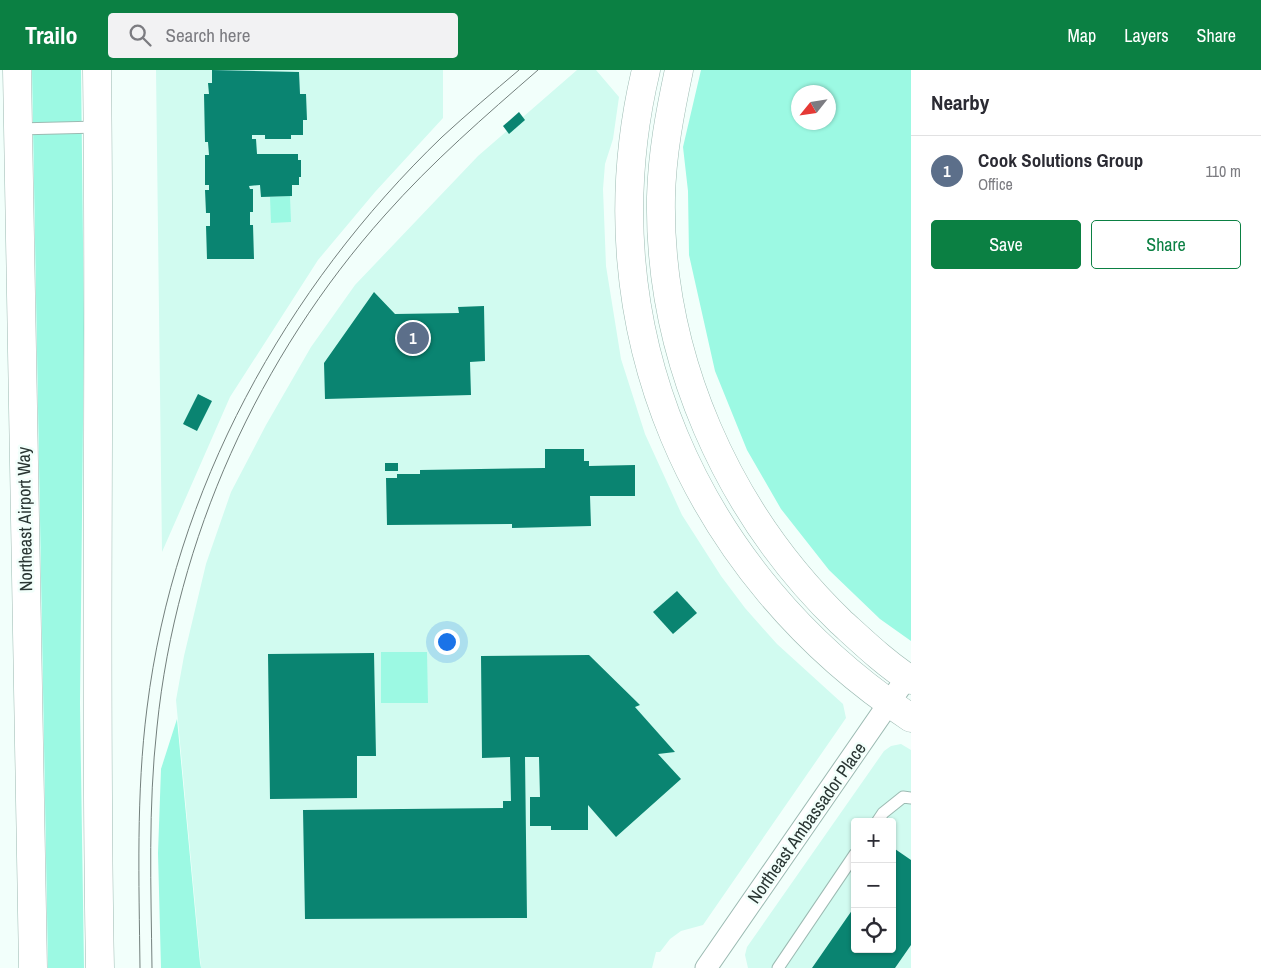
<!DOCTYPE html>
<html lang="en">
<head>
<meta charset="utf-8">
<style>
  body { margin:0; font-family:"Archivo Narrow",sans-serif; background:#f2f2f3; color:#2b2b33 }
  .controls { position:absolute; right:15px; bottom:15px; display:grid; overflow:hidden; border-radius:5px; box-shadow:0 1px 4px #0004 }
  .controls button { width:45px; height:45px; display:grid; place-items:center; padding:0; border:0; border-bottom:1px solid #e1e1e2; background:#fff; color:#2b2b33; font:25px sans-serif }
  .compass { position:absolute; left:791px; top:15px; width:45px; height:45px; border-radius:50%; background:#fff; box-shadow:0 1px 4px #0004; rotate:240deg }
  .you { position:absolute; left:446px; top:571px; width:18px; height:18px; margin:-12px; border:4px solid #fff; border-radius:50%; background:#1a73e8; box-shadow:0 0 0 8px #1a73e833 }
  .badge { display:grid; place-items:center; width:32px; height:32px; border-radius:50%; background:#0b8043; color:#fff; font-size:16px; font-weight:700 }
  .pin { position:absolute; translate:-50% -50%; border:2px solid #fff; box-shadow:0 1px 5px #0006 }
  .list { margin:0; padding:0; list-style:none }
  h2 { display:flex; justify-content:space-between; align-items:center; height:65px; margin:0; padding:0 20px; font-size:21px }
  h2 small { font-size:16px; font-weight:400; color:#7c7c81 }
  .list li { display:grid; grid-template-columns:32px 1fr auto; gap:15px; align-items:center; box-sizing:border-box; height:70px; padding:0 20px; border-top:1px solid #e1e1e2 }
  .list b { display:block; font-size:19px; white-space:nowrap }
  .list p { margin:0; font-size:16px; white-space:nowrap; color:#7c7c81 }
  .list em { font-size:16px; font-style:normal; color:#7c7c81 }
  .actions { display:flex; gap:10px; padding:15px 20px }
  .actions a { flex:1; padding:11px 0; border:1px solid #0b8043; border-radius:5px; text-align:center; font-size:18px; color:#0b8043 }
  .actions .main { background:#0b8043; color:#fff }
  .icon { flex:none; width:28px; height:28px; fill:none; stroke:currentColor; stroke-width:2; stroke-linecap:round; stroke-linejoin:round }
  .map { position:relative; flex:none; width:911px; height:898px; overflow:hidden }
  header { display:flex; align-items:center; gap:30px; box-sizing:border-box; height:70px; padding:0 25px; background:#0b8043; color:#fff }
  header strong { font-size:24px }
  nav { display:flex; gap:28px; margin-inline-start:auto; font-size:18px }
  .search { width:350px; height:45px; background:#f2f2f3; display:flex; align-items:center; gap:12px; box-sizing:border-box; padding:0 18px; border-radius:5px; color:#7c7c81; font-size:19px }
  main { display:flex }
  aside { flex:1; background:#fff }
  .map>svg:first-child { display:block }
  .built { fill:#d1fbf0; fill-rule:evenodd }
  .green { fill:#9cf9e3; fill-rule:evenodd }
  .building { fill:#0a8471 }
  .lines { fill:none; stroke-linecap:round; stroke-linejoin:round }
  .service-casing { stroke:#9cbab2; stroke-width:13 }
  .minor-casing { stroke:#9cbab2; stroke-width:23 }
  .tertiary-casing { stroke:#9cbab2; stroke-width:29 }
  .primary-casing { stroke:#9cbab2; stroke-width:29 }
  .service { stroke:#fff; stroke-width:11 }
  .minor { stroke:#fff; stroke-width:21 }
  .tertiary { stroke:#fff; stroke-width:28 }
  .primary { stroke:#fff; stroke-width:28 }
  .tram { stroke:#737f7c; stroke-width:1 }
  .labels { text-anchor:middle; stroke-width:5; stroke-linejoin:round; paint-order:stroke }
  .street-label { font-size:18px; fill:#2a3633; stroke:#f2fffb }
</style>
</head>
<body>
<header>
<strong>Trailo</strong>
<div class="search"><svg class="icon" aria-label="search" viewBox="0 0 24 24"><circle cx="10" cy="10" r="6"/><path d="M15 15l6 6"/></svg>Search here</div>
<nav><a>Map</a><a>Layers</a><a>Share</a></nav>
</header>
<main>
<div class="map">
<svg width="911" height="898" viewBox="0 0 911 898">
  <rect width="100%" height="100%" fill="#f2fffb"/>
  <g class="built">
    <path d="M156,0H443V48L375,122L318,190L230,327L162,482Z"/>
    <path d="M577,0H596L619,27L613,69L605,94L603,119L606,196L621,289L645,364L682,445L721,506L745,538L777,574L843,634L846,648L703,855L681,861L670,869L660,882H656L652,898H201L176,630L184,586L206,494L231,422L266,355L311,277L355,215L478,86Z"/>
    <path d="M901,674L911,680V898H748L745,885L747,877L884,681L891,676ZM855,752H892V879H855Z"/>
  </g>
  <g class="green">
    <path d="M32,0H81L84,258L80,633L84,898H48Z"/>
    <path d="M701,0H911V571L880,549L829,500L781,439L747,380L715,301L689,185L688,121L683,77ZM828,22V52H798V22Z"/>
    <path d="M290,126L291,152L271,153L270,127Z"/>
    <path d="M381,582H427L428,633H381Z"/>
    <path d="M177,649L200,893L201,898H161L158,783L161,699Z"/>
  </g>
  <g class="building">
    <path d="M212,0L299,2L300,24H306L307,50H303V65H291V69H265V65H252V69H256L257,84H298V90H301V107H299V115H292V126L261,127L260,115L249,116L250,119H253V142H250V155H253L254,189H207L206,156H210V143H206L205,120H209V115H205V85H209L208,72H205L204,24H209L208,13H212Z"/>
    <path d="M519,42L525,50L509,64L503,56Z"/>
    <path d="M374,222L395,244L459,243L458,237L484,236L485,291L470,292L471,325L325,329L324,293Z"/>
    <path d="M198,324L212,331L197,361L183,354Z"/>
    <path d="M545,379H584V391H589V396L635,395V426H590L591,456L512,458V454L387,455L386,408H397V404H420V400L545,398Z"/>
    <rect x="385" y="393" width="13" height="8"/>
    <path d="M677,521L697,543L673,564L653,542Z"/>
    <path d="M374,583L376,686H357V728L270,729L268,584Z"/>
    <path d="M589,585L640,635L635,637L675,682L658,684L681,709L616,767L588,735V760H551V756H530V727H540L539,687H525L527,848L305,849L303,740L503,738V731H511L510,687L482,688L481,586Z"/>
    <path d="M895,779L911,790V875L895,898H812L855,836V879H892V782Z"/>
  </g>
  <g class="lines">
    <g class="service-casing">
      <g id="service">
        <path d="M18,59L98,57"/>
        <path d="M877,752L883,743L903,727L911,728"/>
        <path d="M778,898L855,784"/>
      </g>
    </g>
    <g class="minor-casing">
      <path id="minor" d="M706,898L907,607"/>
    </g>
    <g class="tertiary-casing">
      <g id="tertiary">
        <path d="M646,0C585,256 694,504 911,648"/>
        <path d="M679,0C670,42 662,84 661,127C658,286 727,442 841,552C863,572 886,594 911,610"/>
      </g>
    </g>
    <g class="primary-casing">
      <g id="primary">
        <path d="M17,0L33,898"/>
        <path d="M97,0C101,299 94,599 100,898"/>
      </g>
    </g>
    <use href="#service" class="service"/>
    <use href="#minor" class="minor"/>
    <use href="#tertiary" class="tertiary"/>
    <use href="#primary" class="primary"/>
    <g class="tram">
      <path d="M140,898C139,811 136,724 147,638C174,420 285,218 442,67C467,44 493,22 519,0"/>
      <path d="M152,898C151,818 148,737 157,657C176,469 259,286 385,145C432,92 485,46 538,0"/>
    </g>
  </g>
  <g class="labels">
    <g class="street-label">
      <text transform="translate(25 449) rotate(-91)" y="6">Northeast Airport Way</text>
      <text transform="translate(807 753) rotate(-55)" y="6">Northeast Ambassador Place</text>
    </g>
  </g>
</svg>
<div class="controls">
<button>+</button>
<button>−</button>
<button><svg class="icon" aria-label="locate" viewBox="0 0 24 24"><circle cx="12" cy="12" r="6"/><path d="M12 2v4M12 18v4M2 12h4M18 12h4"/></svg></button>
</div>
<svg class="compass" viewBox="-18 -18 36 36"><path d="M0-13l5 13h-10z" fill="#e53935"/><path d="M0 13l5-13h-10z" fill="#7c7c81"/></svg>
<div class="you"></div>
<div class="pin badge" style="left:413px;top:268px;background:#5c6f8a">1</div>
</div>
<aside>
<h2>Nearby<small></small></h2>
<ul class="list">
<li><span class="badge" style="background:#5c6f8a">1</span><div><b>Cook Solutions Group</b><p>Office</p></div><em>110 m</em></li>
</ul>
<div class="actions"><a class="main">Save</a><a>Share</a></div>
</aside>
</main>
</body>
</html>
